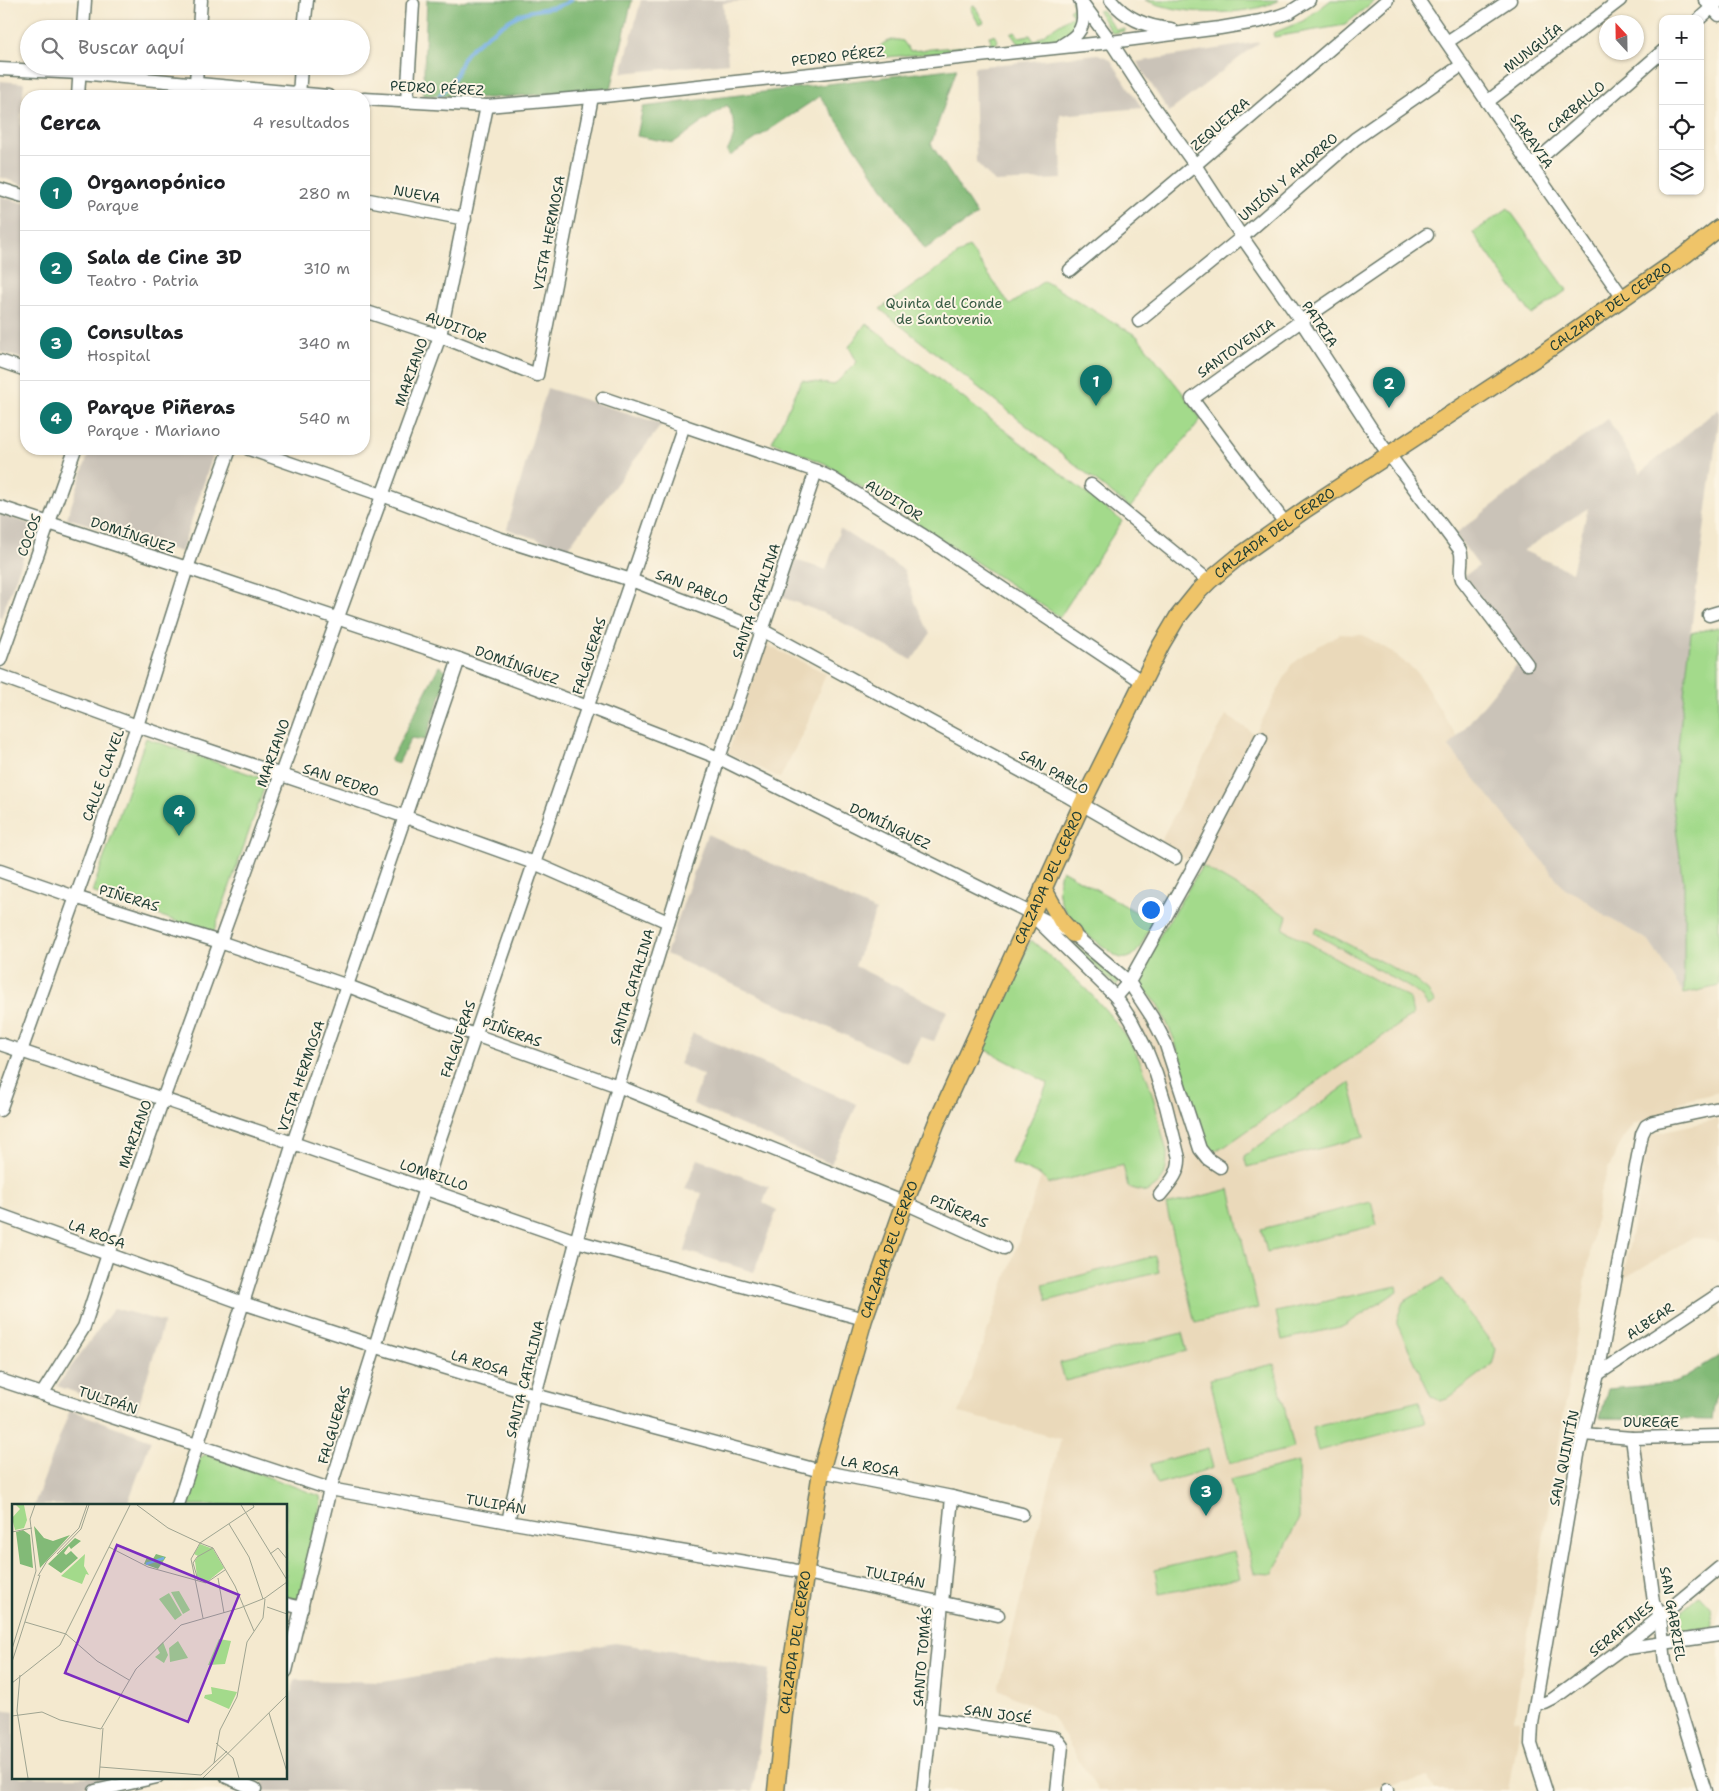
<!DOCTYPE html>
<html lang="es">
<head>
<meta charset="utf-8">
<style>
  body { margin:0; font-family:"Shantell Sans",sans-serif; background:#f6f6f6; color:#202124 }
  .controls { position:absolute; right:15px; top:15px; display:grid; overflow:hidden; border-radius:10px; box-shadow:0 1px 4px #0004 }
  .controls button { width:45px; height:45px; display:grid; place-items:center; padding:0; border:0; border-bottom:1px solid #e0e0e0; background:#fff; color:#202124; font:25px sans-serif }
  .compass { position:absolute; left:1599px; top:15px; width:45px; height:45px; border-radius:50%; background:#fff; box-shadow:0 1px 4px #0004; rotate:338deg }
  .you { position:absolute; left:1150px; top:909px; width:18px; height:18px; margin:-12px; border:4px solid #fff; border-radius:50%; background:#1a73e8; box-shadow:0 0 0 8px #1a73e833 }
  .badge { display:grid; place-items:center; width:32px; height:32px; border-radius:50%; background:#0f766e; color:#fff; font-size:16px; font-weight:700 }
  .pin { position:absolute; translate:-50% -41px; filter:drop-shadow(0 1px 2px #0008) }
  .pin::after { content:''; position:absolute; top:26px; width:18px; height:15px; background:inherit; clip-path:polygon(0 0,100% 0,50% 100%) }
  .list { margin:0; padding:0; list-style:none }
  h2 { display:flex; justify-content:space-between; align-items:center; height:65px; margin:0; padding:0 20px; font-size:21px }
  h2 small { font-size:16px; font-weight:400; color:#757577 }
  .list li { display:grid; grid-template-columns:32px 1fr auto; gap:15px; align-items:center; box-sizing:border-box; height:75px; padding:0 20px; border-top:1px solid #e0e0e0 }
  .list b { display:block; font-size:19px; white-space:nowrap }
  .list p { margin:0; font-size:16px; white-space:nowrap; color:#757577 }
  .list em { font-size:16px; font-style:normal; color:#757577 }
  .icon { flex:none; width:28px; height:28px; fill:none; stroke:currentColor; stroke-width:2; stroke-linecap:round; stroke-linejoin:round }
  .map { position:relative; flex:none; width:1719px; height:1791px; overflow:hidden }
  .search { position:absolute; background:#fff; box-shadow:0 1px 4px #0004; left:20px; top:20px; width:350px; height:55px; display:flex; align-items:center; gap:12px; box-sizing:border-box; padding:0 18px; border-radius:28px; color:#757577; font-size:19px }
  .panel { position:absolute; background:#fff; box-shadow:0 1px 4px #0004; left:20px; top:90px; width:350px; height:365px; border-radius:20px }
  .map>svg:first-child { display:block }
  .built { fill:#ead9ba }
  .industrial { fill:#cac3b8; fill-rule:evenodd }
  .green { fill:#a3da8b; stroke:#618c60 }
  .forest { fill:#82ba77; stroke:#507c56 }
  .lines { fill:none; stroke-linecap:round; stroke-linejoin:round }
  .stream { stroke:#74afe5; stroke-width:4 }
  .minor-casing { stroke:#6a796a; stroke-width:15 }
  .major-casing { stroke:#6a796a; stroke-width:19 }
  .minor { stroke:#fff; stroke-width:12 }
  .major { stroke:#efc469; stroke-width:16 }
  .labels { text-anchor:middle; stroke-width:4; stroke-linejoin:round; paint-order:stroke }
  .street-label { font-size:14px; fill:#1f3d34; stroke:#fcf5e5 }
  .park-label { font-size:14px; fill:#395c45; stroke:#fcf5e5 }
  .inset-river { fill:none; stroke:#74afe5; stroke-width:2.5 }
  .inset-road { fill:none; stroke:#9fa491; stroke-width:1 }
  .view { fill:#7b2cbf; fill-opacity:0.15; stroke:#7b2cbf; stroke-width:2.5 }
  .inset-edge { fill:none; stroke:#1f3d34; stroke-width:2.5 }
</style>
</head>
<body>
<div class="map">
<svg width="1719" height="1791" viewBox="0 0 1719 1791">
  <rect width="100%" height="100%" fill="#fcf5e5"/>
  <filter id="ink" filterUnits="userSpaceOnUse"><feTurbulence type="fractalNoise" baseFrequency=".02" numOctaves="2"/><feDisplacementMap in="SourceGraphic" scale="10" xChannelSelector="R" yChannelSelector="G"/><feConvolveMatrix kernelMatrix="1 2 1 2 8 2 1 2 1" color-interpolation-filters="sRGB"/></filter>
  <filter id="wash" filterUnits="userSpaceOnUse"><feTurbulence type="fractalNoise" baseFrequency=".0096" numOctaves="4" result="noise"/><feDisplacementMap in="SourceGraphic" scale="20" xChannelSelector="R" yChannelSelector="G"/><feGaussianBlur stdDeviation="1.12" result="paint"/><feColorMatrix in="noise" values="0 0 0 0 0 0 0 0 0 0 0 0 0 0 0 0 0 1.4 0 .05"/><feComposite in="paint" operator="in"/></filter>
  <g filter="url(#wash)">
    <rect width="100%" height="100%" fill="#f4e9cf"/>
    <g class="built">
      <path d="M1340,634L1363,635L1389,650L1417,672L1457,737L1607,917L1648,940L1684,994L1719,986V1092L1679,1102V1111L1634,1124L1624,1137L1608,1169L1600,1192L1514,1719L1520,1720L1508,1791H1434L1428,1778L1352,1791H1098L1052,1716L998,1689L1061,1439L959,1413L1041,1177L1011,1163L1048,1083L981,1047L1098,1001L1116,1023L1153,998L1134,978L1201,866L1159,844L1226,715L1255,734L1291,665L1308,652Z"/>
      <path d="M764,644L826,673L805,729L780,778L728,753Z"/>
      <path d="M1719,1119V1242L1693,1237L1623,1279L1650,1134Z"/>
    </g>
    <g class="industrial">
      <path d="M641,0H754L723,3L728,63L622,73Z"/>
      <path d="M1260,42L1169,112L1137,62Z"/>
      <path d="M1098,54L1110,59L1142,108L1060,115L1062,179L995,182L976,162L974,67Z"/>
      <path d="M0,81L24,83L20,126L26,128V186L0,177Z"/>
      <path d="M0,196L26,204V360L0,352Z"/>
      <path d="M547,388L662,424L567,549L507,529Z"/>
      <path d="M1719,408V419L1694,605L1672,799L1684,885V994L1648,940L1607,917L1580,896L1565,889L1449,747L1523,657L1464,576L1479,566L1455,534L1608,419L1640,473ZM1588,508L1572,572L1524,551V550Z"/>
      <path d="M90,449H215L181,552L67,518Z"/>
      <path d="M0,514L35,526L0,620Z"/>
      <path d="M840,529L904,570L915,602L930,634L912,660L828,615L779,596L795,560L826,570Z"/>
      <path d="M707,834L876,911L855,966L947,1011L934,1041L920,1037L907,1063L666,954Z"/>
      <path d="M693,1033L857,1104L831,1164L693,1104L703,1075L679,1064Z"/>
      <path d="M698,1159L769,1187L763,1203L777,1210L754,1272L685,1251L702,1193L685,1189Z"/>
      <path d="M114,1308L164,1322L136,1413L57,1386Z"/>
      <path d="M70,1410L151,1440L127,1505H34Z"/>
      <path d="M615,1643L697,1655L769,1670L753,1791H261L265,1777H286V1709L295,1680L383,1682Z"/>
      <path d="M1,1710L14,1712V1777H116V1780L55,1791H0Z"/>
    </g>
    <g class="green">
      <path d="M1071,0H1075L1077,4V27L1062,40L1019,45L1011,34L1015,32L1019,37L1030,35L1034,41L1073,15L1069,10L1074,6Z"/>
      <path d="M1145,0H1279C1245,18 1180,15 1145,0Z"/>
      <path d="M1331,0H1375L1345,25L1274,37L1273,33L1303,21Z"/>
      <path d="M974,5L984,22L979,24L972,12L971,7Z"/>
      <path d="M1102,10L1115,29H1125V31L1112,33L1098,11Z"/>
      <path d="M994,35L998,41L993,48L875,58C877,44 889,37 903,41L910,51L989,44L991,41L989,36Z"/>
      <path d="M1508,208L1567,290L1532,315L1473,233Z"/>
      <path d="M969,247L1010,305L1044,281L1137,336L1182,392L1201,419L1130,508L880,309Z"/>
      <path d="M866,323L1122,521L1060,617L826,464L772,442L802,380L834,385L857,362L849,347Z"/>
      <path d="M1719,627V986L1684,994V885L1672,799L1691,633Z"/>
      <path d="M146,738L267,780L213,934L92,892Z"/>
      <path d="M1202,866L1287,916L1283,929L1410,999L1413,1015L1224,1147C1217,1151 1210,1151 1205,1144L1174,1039L1159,1005L1134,978Z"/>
      <path d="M1062,870L1152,921C1145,936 1137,967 1116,956C1088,934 1046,912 1062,870Z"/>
      <path d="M1317,928L1412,978L1428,991L1435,1003L1428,1007L1422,997L1412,989L1314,933Z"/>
      <path d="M1031,940C1076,979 1124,1018 1146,1075C1155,1099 1160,1127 1167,1152C1167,1173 1165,1182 1146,1192L1128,1187L1123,1165L1049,1184L1041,1176L1011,1163L1048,1083L981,1047Z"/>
      <path d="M1076,945L1119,981L1117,985L1114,984L1076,949L1074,947Z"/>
      <path d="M1350,1083L1364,1137L1247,1167L1244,1156Z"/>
      <path d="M1230,1189L1258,1308L1195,1323L1166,1205Z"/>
      <path d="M1371,1202L1377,1225L1267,1252L1261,1229Z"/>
      <path d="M1155,1256L1159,1272L1047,1301L1043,1285Z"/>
      <path d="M1443,1279L1496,1349L1492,1365L1447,1399L1440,1401L1431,1396L1397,1324V1319L1403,1302Z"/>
      <path d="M1397,1286L1398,1291L1344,1326L1282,1340L1276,1312Z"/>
      <path d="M1182,1333L1187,1351L1065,1381L1060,1363Z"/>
      <path d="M1274,1364L1294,1448L1230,1463L1210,1379Z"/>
      <path d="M1419,1401L1425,1423L1318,1451L1312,1428Z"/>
      <path d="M1208,1448L1213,1468L1157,1484L1151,1464Z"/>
      <path d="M206,1454L320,1496L321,1504L300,1596L295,1600L286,1598V1505H185L197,1460Z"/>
      <path d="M1298,1462L1299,1518L1273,1574L1254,1573L1230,1480Z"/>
      <path d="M1234,1551L1240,1578L1159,1594L1155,1570Z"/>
      <path d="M1700,1596L1711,1608L1714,1627L1674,1631L1671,1621Z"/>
    </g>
    <g class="forest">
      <path d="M427,0L464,2L470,0H632L611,89L489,98L423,95Z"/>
      <path d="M957,68L931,144L977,215L925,249L820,96L730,156L727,152C737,132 737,125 727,105L673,143L637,136L643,107Z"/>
      <path d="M439,666L449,672L425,740L411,738L398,764L390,761Z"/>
      <path d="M1719,1356V1393L1715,1394L1712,1420L1600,1418L1608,1389L1675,1383Z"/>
    </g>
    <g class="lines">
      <path class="stream" d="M439,96C444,90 450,84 454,78C458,72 460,63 464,57C471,45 507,21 519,15C536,7 556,11 571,0"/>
    </g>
  </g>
  <g filter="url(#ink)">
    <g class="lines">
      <g class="minor-casing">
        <g id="minor">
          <path d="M1080,0L1111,42L1150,102L1195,165L1242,237L1301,321L1382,445L1460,550C1464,560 1458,569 1462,579L1527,664"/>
          <path d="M1111,0C1126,19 1147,27 1171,29"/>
          <path d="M1418,0L1531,166L1623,298"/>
          <path d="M1705,0L1719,15"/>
          <path d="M1699,19L1719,1"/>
          <path d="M83,29L85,0"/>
          <path d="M199,29L201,0"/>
          <path d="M304,29L307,0"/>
          <path d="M1447,42L1510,0"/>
          <path d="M1062,45C1080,35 1086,26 1082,5"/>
          <path d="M0,69L80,73L328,96"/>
          <path d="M78,96L80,66"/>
          <path d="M192,96L196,83L197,66"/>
          <path d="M299,96L301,66"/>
          <path d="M364,99L487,106L604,96L1111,42L1220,28L1261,21L1279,16L1290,12L1309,0"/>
          <path d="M407,102L413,4"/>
          <path d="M1487,102L1620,0"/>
          <path d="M1531,166L1663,51"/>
          <path d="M0,189L26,197"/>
          <path d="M364,199L465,219"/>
          <path d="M1070,270L1195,165L1387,0"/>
          <path d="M364,311L440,336L537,375L592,97"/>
          <path d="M1139,321L1242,237L1355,139L1462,65"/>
          <path d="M0,361L26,370"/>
          <path d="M603,398L816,471L833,479L921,534L1143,682"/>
          <path d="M249,449L382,495L498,538L631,580L762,630L1069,797L1175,858"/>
          <path d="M1091,485L1209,581"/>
          <path d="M0,507L187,568L459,659L588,707L719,758L1073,934L1129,982L1152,1017L1165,1042L1200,1149L1208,1159L1220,1167"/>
          <path d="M1285,523L1192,399L1301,321L1427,235"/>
          <path d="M1709,615L1719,612"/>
          <path d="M0,660L75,449"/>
          <path d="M0,676L137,726L406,817L534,863L668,922"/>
          <path d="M0,871L75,897L220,942L348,986L475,1035L618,1086L905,1203L1004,1248"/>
          <path d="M1038,921L1116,997L1131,1020L1146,1049L1156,1074L1166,1106L1179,1158C1180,1173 1169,1184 1160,1195"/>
          <path d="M1116,997L1129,982L1199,857L1261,738"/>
          <path d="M0,1044L293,1143L576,1241L864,1319"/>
          <path d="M0,1110L137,726L187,568L230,449"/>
          <path d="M0,1215L243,1303L374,1346L535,1395L821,1471L952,1497L1022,1514"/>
          <path d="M1598,1374L1719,1294"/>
          <path d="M0,1380L330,1489L508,1522L793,1570L998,1615"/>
          <path d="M42,1394L84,1327L108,1254L163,1099L440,336L487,106"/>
          <path d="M1583,1434L1632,1438L1719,1436"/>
          <path d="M1632,1438L1654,1602L1660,1617L1665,1662L1705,1791"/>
          <path d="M178,1505L243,1303L293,1143L459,659"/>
          <path d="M508,1522L535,1395L618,1086L719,758L816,471"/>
          <path d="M286,1604L302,1608"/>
          <path d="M1621,1649L1719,1635"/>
          <path d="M286,1671L330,1489L425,1188L437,1147L684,425"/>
          <path d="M1536,1703H1545L1553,1699L1621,1649L1719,1568"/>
          <path d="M931,1719L1056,1738L1062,1746L1057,1791"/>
          <path d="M227,1777L255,1789"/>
          <path d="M1387,1790V1791"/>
          <path d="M95,1791L157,1777"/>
          <path d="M923,1791L931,1719L952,1497"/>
          <path d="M1546,1791L1531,1744L1532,1724L1578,1455L1598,1374L1642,1134L1646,1126L1653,1122L1719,1108"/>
        </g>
      </g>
      <g class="major-casing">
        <g id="major">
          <path d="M1043,888L1062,922L1073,934"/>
          <path id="s1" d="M776,1791L784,1714L821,1471L864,1319L905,1203L936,1124L1082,804L1161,645L1177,618L1198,592L1209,581L1238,557L1306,509L1539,356L1685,255L1719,228"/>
        </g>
      </g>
      <use href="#minor" class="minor"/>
      <use href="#major" class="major"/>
    </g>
  </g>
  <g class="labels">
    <g class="street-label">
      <text transform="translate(1533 48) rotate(-38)" y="5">MUNGUÍA</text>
      <text transform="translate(838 56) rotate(-6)" y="5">PEDRO PÉREZ</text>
      <text transform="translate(437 88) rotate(3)" y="5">PEDRO PÉREZ</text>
      <text transform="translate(1576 107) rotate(-41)" y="5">CARBALLO</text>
      <text transform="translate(1220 124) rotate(-41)" y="5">ZEQUEIRA</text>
      <text transform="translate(1532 141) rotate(55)" y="5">SARAVIA</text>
      <text transform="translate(1288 177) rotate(-41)" y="5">UNIÓN Y AHORRO</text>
      <text transform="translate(417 194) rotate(11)" y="5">NUEVA</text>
      <text transform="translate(549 233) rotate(-79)" y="5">VISTA HERMOSA</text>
      <text dy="5" stroke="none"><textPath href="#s1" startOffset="1785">CALZADA DEL CERRO</textPath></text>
      <text transform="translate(1320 324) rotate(56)" y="5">PATRIA</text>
      <text transform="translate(456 327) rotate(21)" y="5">AUDITOR</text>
      <text transform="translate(1236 348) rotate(-35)" y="5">SANTOVENIA</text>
      <text transform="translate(411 372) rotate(-70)" y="5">MARIANO</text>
      <text transform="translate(894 500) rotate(32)" y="5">AUDITOR</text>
      <text dy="5" stroke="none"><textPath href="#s1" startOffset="1380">CALZADA DEL CERRO</textPath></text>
      <text transform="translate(29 535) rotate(-70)" y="5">COCOS</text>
      <text transform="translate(133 535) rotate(18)" y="5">DOMÍNGUEZ</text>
      <text transform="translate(692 587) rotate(21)" y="5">SAN PABLO</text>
      <text transform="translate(756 601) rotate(-71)" y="5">SANTA CATALINA</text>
      <text transform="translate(589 656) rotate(-72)" y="5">FALGUERAS</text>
      <text transform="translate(517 665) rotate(20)" y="5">DOMÍNGUEZ</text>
      <text transform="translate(273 753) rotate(-70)" y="5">MARIANO</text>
      <text transform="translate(1054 772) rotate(29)" y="5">SAN PABLO</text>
      <text transform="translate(103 775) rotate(-70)" y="5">CALLE CLAVEL</text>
      <text transform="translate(341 780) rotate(18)" y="5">SAN PEDRO</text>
      <text transform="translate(890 826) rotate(26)" y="5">DOMÍNGUEZ</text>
      <text dy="5" stroke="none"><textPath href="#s1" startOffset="960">CALZADA DEL CERRO</textPath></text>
      <text transform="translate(129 898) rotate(17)" y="5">PIÑERAS</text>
      <text transform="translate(632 987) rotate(-73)" y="5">SANTA CATALINA</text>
      <text transform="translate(512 1032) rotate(20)" y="5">PIÑERAS</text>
      <text transform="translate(458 1039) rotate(-71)" y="5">FALGUERAS</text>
      <text transform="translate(301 1076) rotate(-71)" y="5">VISTA HERMOSA</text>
      <text transform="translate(135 1134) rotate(-70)" y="5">MARIANO</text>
      <text transform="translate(434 1175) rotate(19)" y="5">LOMBILLO</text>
      <text transform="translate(959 1211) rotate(24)" y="5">PIÑERAS</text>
      <text transform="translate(97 1234) rotate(20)" y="5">LA ROSA</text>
      <text dy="5" stroke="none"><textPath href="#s1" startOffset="555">CALZADA DEL CERRO</textPath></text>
      <text transform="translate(1650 1321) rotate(-34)" y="5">ALBEAR</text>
      <text transform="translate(480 1363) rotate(17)" y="5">LA ROSA</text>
      <text transform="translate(525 1379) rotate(-76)" y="5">SANTA CATALINA</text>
      <text transform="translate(108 1400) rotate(18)" y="5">TULIPÁN</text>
      <text x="1651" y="1427">DUREGE</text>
      <text transform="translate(334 1425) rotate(-73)" y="5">FALGUERAS</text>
      <text transform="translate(1564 1458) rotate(-78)" y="5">SAN QUINTÍN</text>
      <text transform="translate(870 1466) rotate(11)" y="5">LA ROSA</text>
      <text transform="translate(496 1504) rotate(10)" y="5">TULIPÁN</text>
      <text transform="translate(895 1577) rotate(12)" y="5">TULIPÁN</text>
      <text transform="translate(1673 1614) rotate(80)" y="5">SAN GABRIEL</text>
      <text transform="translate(1621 1629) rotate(-39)" y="5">SERAFINES</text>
      <text dy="5" stroke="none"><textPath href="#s1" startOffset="150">CALZADA DEL CERRO</textPath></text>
      <text transform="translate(922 1657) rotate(-85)" y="5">SANTO TOMÁS</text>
      <text transform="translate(998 1714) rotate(8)" y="5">SAN JOSÉ</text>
    </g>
    <g class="park-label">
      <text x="944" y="308">Quinta del Conde<tspan x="944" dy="16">de Santovenia</tspan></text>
    </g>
  </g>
  <g transform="translate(12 1504)">
    <rect width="275" height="275" fill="#f4e9cf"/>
    <path d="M4,1H12L15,16L12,24L3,26L0,14L8,5ZM188,40L201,45L212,64L195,78L185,72L183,57L186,52L182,50ZM73,50L72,62L77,71L74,70L70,80L49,72ZM167,87L178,106L171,110L159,88ZM157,89L170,111L163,116L147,95ZM207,135L219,137L213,160L196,161ZM166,137L176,154L158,158L157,144ZM151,138L156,151L152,159L143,153L148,149L145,144ZM199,183L225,188L217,205L192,194L193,191L200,190Z" fill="#a3da8b"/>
    <path d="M22,22L32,34L41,37L58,31L28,64ZM11,26L18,31L21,64L8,60L4,28ZM63,34L69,37L59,45L57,42L52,49L54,51L59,47L66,54L49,69L36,60ZM144,50L154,53L146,65L132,60L135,53L141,55Z" fill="#82ba77"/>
    <path class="inset-river" d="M134,60L152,54"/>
    <path class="inset-road" d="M125,1L156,24L188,39L242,3L241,1M229,1L275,76M217,20L237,53L251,95M0,28L20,24M97,43L136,63L194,79L213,66M201,44L223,82L242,127M45,50L69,25L77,1M258,50L266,44L275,55M185,53L181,59L186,76M185,53L201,44M26,72L35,57L67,24L75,1M206,74L212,109M255,103L275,110M191,114L179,55L188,39L201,44M13,118L54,130L85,157L117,176M0,145L24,67L18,15L23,1M0,158L28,71M8,171L5,207L16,274M0,179L48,141L118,1M257,209L275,268M0,212L30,208L48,216L89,225L124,165L169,121L228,104L253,94L275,78M204,239L221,254L227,274M202,259L208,226L225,193L235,138L251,114L253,95M88,263L189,271L215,247M87,274L91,224M191,274L275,191"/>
    <path class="view" d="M105,41L227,91L176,218L53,169Z"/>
    <rect width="275" height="275" class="inset-edge"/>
  </g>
</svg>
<div class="controls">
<button>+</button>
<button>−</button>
<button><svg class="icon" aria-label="locate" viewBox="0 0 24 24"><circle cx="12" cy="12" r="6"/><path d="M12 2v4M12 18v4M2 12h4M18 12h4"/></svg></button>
<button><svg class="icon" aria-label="layers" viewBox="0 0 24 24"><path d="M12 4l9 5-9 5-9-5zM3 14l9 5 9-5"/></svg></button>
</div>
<svg class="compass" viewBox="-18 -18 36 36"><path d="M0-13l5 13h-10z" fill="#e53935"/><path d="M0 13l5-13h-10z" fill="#757577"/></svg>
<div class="you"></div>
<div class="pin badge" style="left:1096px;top:406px">1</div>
<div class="pin badge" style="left:1389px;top:408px">2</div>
<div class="pin badge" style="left:1206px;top:1516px">3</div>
<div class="pin badge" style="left:179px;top:836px">4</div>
<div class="search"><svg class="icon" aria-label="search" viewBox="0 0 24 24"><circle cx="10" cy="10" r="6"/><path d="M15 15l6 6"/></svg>Buscar aquí</div>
<section class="panel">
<h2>Cerca<small>4 resultados</small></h2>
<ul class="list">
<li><span class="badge">1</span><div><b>Organopónico</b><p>Parque</p></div><em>280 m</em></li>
<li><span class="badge">2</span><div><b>Sala de Cine 3D</b><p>Teatro · Patria</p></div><em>310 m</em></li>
<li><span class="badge">3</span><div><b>Consultas</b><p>Hospital</p></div><em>340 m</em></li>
<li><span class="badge">4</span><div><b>Parque Piñeras</b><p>Parque · Mariano</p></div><em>540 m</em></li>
</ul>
</section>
</div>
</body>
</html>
